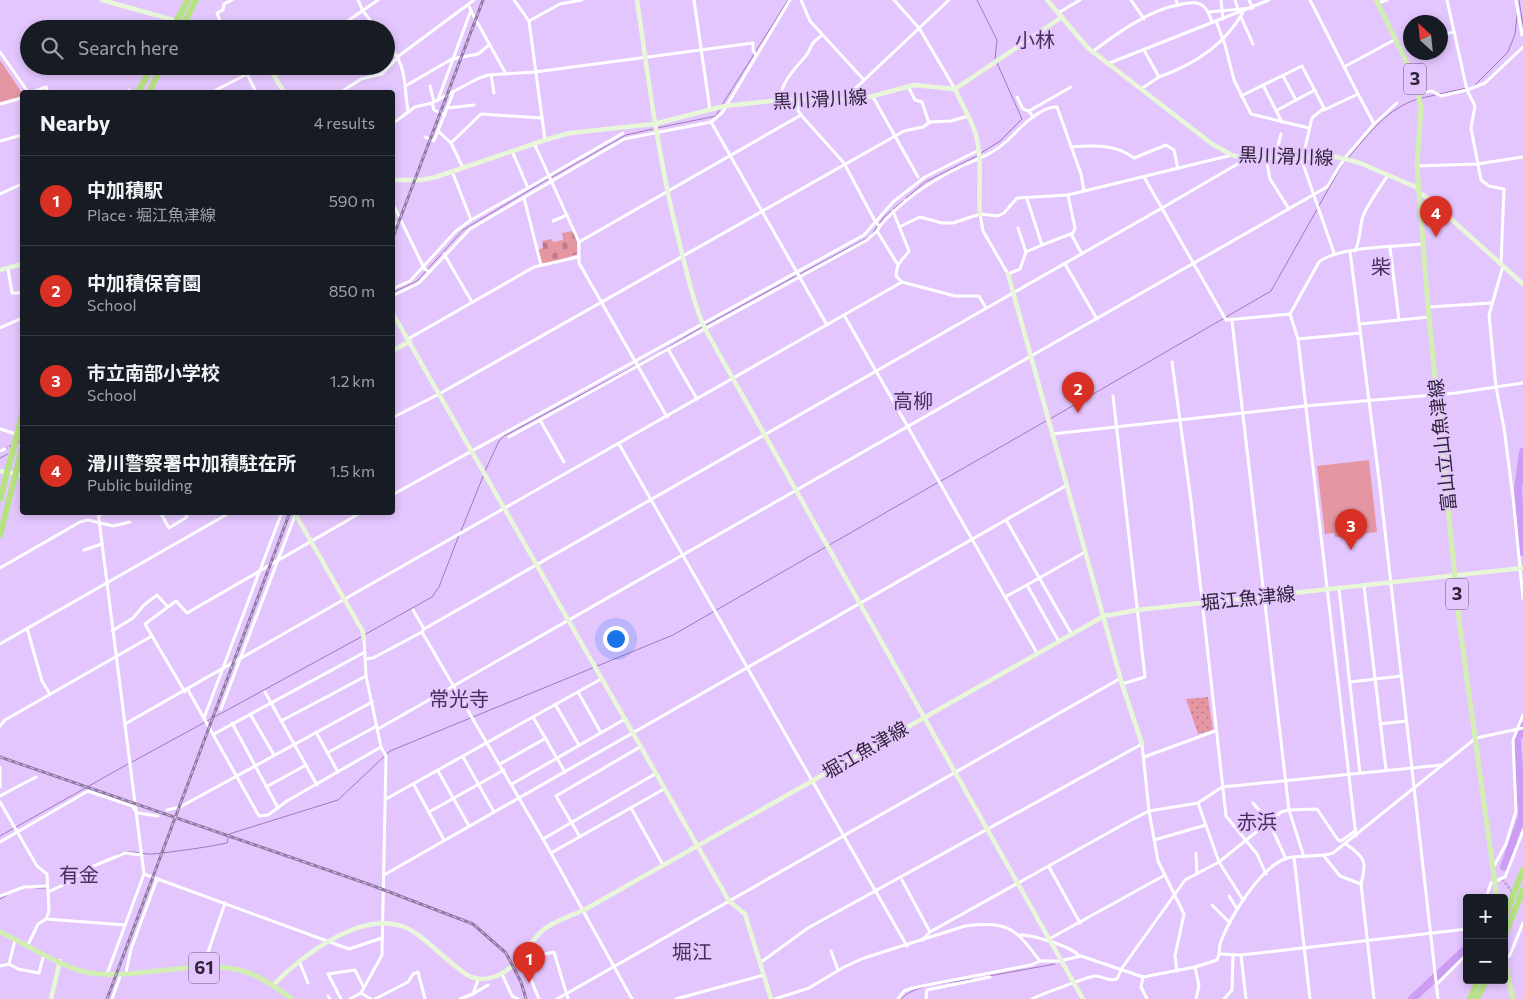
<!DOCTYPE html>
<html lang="en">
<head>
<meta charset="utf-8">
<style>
  body { margin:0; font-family:Commissioner,"Noto Sans JP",sans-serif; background:#242831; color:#f1f3f6 }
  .controls { position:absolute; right:15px; bottom:15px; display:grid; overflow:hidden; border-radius:5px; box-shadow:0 2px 8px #0003 }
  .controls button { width:45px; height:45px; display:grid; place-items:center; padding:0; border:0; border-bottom:1px solid #363941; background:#171b24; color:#f1f3f6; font:25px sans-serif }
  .compass { position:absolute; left:1403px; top:15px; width:45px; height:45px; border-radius:50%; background:#171b24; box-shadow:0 2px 8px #0003; rotate:333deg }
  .you { position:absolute; left:615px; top:638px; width:18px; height:18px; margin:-12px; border:4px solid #fff; border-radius:50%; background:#1a73e8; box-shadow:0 0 0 8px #1a73e833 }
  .badge { display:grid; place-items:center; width:32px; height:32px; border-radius:50%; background:#d93025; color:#fff; font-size:16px; font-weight:700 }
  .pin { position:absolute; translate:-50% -41px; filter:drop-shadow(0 1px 2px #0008) }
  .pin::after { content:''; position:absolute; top:26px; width:18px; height:15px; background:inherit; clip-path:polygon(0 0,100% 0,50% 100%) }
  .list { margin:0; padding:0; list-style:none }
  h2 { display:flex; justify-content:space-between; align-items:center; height:65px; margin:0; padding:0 20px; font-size:21px }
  h2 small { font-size:16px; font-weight:400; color:#9ea1a6 }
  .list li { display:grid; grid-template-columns:32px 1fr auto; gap:15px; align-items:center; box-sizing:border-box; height:90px; padding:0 20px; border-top:1px solid #363941 }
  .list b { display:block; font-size:19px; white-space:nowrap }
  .list p { margin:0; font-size:16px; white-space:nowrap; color:#9ea1a6 }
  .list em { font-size:16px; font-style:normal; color:#9ea1a6 }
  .icon { flex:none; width:28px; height:28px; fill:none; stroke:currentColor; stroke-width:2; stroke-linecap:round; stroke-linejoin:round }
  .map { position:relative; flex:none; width:1523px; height:999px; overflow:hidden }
  .search { position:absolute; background:#171b24; box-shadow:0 2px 8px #0003; left:20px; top:20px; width:375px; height:55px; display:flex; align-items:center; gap:12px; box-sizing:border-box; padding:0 18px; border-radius:28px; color:#9ea1a6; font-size:19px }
  .panel { position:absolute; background:#171b24; box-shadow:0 2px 8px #0003; left:20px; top:90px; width:375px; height:425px; border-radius:5px }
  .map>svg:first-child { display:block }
  .grass { fill:url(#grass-dots) }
  .cemetery { fill:url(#cemetery-stones) }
  .pitch { fill:#e596a3 }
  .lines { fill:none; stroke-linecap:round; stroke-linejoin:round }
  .stream { stroke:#9e79bb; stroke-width:1 }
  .river { stroke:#cd9df3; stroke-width:8 }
  .street-tunnel { stroke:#c0a6d7; stroke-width:3; stroke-dasharray:3 1.5; stroke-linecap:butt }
  .street { stroke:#fff; stroke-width:3 }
  .secondary { stroke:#e9f7d9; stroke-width:4.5 }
  .primary { stroke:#d3eeb3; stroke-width:5 }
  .highway { stroke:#b6e381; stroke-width:6 }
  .rail-casing { stroke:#8f7aa1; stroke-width:3 }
  .rail { stroke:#e4c6fe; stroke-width:1; stroke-dasharray:4; stroke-linecap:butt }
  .labels { text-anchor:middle; stroke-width:4; stroke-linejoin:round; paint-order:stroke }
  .shield { fill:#e4c6fe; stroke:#665574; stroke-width:1 }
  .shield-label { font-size:18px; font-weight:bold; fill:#302439 }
  .street-label { font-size:19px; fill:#302439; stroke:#e4c6fe }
  .neighbourhood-label { font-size:20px; fill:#492e5d; stroke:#e4c6fe }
</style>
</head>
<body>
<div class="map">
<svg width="1523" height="999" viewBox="0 0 1523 999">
  <defs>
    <pattern id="grass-dots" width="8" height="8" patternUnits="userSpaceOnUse" patternTransform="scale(1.25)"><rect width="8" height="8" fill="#e596a3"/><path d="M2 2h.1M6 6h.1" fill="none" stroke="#ba7a86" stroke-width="1.8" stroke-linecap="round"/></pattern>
    <pattern id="cemetery-stones" width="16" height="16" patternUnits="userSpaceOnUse" patternTransform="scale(1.25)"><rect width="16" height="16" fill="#e596a3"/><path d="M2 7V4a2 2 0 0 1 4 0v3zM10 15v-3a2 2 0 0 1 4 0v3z" fill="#ba7a86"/></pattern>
  </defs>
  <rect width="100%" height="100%" fill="#e4c6fe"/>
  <path class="grass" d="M1208,697L1213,730L1198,734L1186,699Z"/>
  <path class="cemetery" d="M573,231L577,242V254L555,262L542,263L538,250L543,248L542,241L552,239L553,242L563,240L562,233Z"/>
  <g class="pitch">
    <path d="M0,60L22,93V96L0,102Z"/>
    <path d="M1369,460L1377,532L1335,537L1334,533L1325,534L1317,466Z"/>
  </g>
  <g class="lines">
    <g class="stream">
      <path d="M977,0L997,40L995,59"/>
      <path d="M1519,0L1523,25"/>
      <path d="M1475,85L1508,52L1515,34L1517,15"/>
      <path d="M1439,94L1467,88"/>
      <path d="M1422,98L1435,95"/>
      <path d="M722,105L788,0"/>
      <path d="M657,128L716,116L720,109"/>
      <path d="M981,153L1000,141L1022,119L997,63"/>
      <path d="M1348,158C1369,134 1387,108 1418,99"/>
      <path d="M552,177L626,135L653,129"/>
      <path d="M906,198L925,182L977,156"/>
      <path d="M872,234L884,217L903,201"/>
      <path d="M800,274L867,238"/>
      <path d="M392,293L417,281L463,230L548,179"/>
      <path d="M706,325L796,276"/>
      <path d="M660,352L702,327"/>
      <path d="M1050,419L1271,291L1342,165"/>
      <path d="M0,458L8,454"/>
      <path d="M485,471L499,441L504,436L657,354"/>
      <path d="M941,481L1046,421"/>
      <path d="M461,531L484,474"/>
      <path d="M364,635L432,597L439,587L459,535"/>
      <path d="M132,762L361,637"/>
      <path d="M0,836L128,764"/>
      <path d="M116,855C130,848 140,855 154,854C178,851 204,848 227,843L229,834L338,800L390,751L673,635L937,483"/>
      <path d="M66,882L83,869"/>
      <path d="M37,888H46"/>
      <path d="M0,899L7,895"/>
      <path d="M989,976L1055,964"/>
      <path d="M901,999C916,983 951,983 973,979"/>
    </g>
    <g class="river">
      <path d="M1523,452L1518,489L1523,552"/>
      <path d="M1504,867L1522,816L1517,740L1523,726"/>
      <path d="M1412,999L1467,948"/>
    </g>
    <g class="street-tunnel">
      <path d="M5,449L22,440"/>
      <path d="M1502,879L1514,894"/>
    </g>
    <g class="street">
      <path d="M358,0L363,11L377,29"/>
      <path d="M514,0L529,21L545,140"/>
      <path d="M694,0L710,110"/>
      <path d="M790,0L722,113L711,122L827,325"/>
      <path d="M801,0L810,21L864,80"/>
      <path d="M894,0L919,28L955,89"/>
      <path d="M1131,0L1144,19"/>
      <path d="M1176,0L1178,5C1198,0 1206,2 1212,22"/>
      <path d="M1221,0L1223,19"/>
      <path d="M1235,0L1238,9"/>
      <path d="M1310,0L1358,94L1324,110"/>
      <path d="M1447,0L1467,90L1475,106L1471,128L1481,180L1489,186L1504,189L1501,263"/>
      <path d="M1516,0L1522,35"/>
      <path d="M1378,3L1387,0"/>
      <path d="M471,11L506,74"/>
      <path d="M1208,12L1253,8L1249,0"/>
      <path d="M1058,13L1080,0"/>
      <path d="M1241,17L1253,44"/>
      <path d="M529,21L560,4L582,0"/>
      <path d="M1216,21L1225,45L1234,80L1251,114L1309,128"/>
      <path d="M223,29L217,13L223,10L224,4L232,0"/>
      <path d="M336,29L378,0"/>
      <path d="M1440,35L1454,32"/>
      <path d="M386,41C408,67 403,80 408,111"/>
      <path d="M1144,50L1159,77C1193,65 1225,45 1243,12"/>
      <path d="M0,52L28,92"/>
      <path d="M1092,52C1116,34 1149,10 1178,5"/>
      <path d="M1107,64L1269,0"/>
      <path d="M243,66L256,92"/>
      <path d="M1344,67L1396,39"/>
      <path d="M491,75L494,93"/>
      <path d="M407,85L452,59L478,54L489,45"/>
      <path d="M1263,85L1282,122"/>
      <path d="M430,86L434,102"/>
      <path d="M908,86L915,100L922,102L929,123"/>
      <path d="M1141,89L1159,77"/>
      <path d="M129,90L131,92"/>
      <path d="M33,92L46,87L48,92"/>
      <path d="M212,92L263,66"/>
      <path d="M341,92L361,79L382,74L400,55L474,0"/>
      <path d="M1419,93L1432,91L1441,96L1467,90L1485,83L1523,47"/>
      <path d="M1241,96L1302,66L1324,108L1312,118L1302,161L1334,253"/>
      <path d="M873,97L918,177"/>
      <path d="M1017,97L1023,109L1029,111L1033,117"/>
      <path d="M438,100L471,10L468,5"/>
      <path d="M779,100C784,79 792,72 805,57C813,48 807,46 821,36"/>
      <path d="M800,100L798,110L801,115L844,163L876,223L880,226C903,199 932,180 964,165C980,158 994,153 1007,141C1017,131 1041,105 1057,107L1081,174L1084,191"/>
      <path d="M843,100L949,0"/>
      <path d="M1296,100L1315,90"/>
      <path d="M432,103L434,110L445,115"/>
      <path d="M0,104L22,98"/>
      <path d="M447,108L474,105"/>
      <path d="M1029,111L1071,87"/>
      <path d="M1276,111L1296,100L1283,76"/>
      <path d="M392,124L415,107L432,103L477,79L488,75L535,72L753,43V50L756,55"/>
      <path d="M1374,124L1397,103"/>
      <path d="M439,132L451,143L463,168"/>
      <path d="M425,137L434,141L453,93"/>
      <path d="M0,141L22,135"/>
      <path d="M451,143L481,114L542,118"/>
      <path d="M534,143L579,242V263L667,417"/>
      <path d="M1071,147C1092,145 1116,144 1134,158L1166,145L1174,150L1178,169"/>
      <path d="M512,151L528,188L623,133"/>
      <path d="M1266,158L1270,179L1289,209"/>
      <path d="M1275,158L1281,134"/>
      <path d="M1417,166L1477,164L1523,157"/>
      <path d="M452,171L471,220L528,188"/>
      <path d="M1144,177L1226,320L1290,314"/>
      <path d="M0,194L22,184"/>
      <path d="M524,198L541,265"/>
      <path d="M392,202L424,268L429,272"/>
      <path d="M893,211L909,251C903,260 896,263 896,276L902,282"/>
      <path d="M980,214L983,231L1008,274L1020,269L1026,252L1018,228"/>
      <path d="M553,221L567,215"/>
      <path d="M392,225L401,221"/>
      <path d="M880,226L877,231L898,265"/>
      <path d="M899,227L920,217L942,223H953L980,214L998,216L1004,213L1017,198L1068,195L1232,155"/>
      <path d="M1071,234L1082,254"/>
      <path d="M579,242L801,115"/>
      <path d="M1042,245L1073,233L1075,228L1068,195"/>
      <path d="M1390,248L1399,320"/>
      <path d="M1350,251L1380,487L1438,999"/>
      <path d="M1355,251C1361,239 1359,228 1363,216C1369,201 1380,188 1388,175"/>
      <path d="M1026,252L1042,245L1027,199"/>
      <path d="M444,254L472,302"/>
      <path d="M1065,264L1097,319"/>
      <path d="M1503,266L1489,315L1496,387L1504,428L1513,497L1523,598"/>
      <path d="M8,269L12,293H22"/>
      <path d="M392,289L410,281L456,231L471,220"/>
      <path d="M392,296L419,283L470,229L624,139L711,122"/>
      <path d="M1429,307L1491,303"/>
      <path d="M1290,314L1298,339L1356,836"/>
      <path d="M1290,314L1319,262C1339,246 1395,247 1422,244"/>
      <path d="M844,315L1037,653"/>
      <path d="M1360,324L1429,317"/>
      <path d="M0,328L22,318"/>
      <path d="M408,339L534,267L578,257"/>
      <path d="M1298,339L1361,333"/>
      <path d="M1172,362L1191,501L1226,816L1257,854L1266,874"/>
      <path d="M1113,396L1145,677L1122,684"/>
      <path d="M697,399L668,349L867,240L877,231"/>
      <path d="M392,418L439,394L904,131L923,127L930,122L951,121L968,116"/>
      <path d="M0,429L16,434"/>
      <path d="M1052,434L1305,406L1456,393L1523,383"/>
      <path d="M509,437L540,420"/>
      <path d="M619,444L907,946"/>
      <path d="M0,451L5,449"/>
      <path d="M564,462L540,420L668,349"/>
      <path d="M392,495L864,235L893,202L925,177L977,151"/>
      <path d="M98,512L144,874L107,974"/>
      <path d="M160,512L169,528L187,517L185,512"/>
      <path d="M99,515L107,512"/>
      <path d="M1006,520L1071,633"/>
      <path d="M84,550L102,544"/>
      <path d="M0,568L80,522L88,520L113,526L130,522"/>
      <path d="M1027,585L1085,552"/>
      <path d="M1364,586L1386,770"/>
      <path d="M1339,588L1360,773"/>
      <path d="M1005,597L1027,585L1058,640"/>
      <path d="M413,610L424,629"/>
      <path d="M27,628L42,681L50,694"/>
      <path d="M112,631L133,618L144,605L157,595L168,607"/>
      <path d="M422,632L551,853L632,999"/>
      <path d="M152,636L185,692"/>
      <path d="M0,644L231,512"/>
      <path d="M365,659L373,658L422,632L424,629L1162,208L1241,162L1243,158"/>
      <path d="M1350,682L1401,676"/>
      <path d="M188,690L259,816L268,815L287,801L381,747"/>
      <path d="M265,692L317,785"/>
      <path d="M578,692L601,733"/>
      <path d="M555,704L579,745"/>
      <path d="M221,709L296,513"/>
      <path d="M250,714L274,755"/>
      <path d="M533,717L565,772"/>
      <path d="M204,718L282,512"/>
      <path d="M281,721L366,676"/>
      <path d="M232,723L278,808"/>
      <path d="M125,724L902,282L955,296H979L986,308"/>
      <path d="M1380,724L1406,721"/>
      <path d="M0,726L5,720L152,636L145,624L176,601L187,613L362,512"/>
      <path d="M378,729L1327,187L1344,159L1374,124L1358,94"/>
      <path d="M316,732L338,772"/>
      <path d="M214,734L365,652"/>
      <path d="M327,753L377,726"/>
      <path d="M463,757L494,812"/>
      <path d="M1144,757L1215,731"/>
      <path d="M500,764L546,738"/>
      <path d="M0,767V787"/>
      <path d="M438,771L469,826"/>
      <path d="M512,784L625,719"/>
      <path d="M414,785L444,840"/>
      <path d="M266,787L306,765"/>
      <path d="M0,796L36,777"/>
      <path d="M386,799L601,679"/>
      <path d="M0,802L37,866L47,874L49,911L46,919L38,924L28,945"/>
      <path d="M1198,803L1219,862L1243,900"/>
      <path d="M1253,803L1269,822L1286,859"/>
      <path d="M631,808L663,865"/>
      <path d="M167,810L180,807L372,702"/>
      <path d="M429,812L504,770"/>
      <path d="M138,813L158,816"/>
      <path d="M580,837L556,796L640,747"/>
      <path d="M543,839L655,774"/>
      <path d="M1154,840L1206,825"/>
      <path d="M0,842L88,791L132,806L137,813"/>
      <path d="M1346,844C1366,858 1367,862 1361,884"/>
      <path d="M551,853L664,789"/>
      <path d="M1196,853L1197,874"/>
      <path d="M1324,856L1340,876L1361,884L1374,999"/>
      <path d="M1294,857L1310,999"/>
      <path d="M1304,857L1289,810L1317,809L1338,840L1341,841L1355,831"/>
      <path d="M1049,867L1080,923"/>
      <path d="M1493,868L1506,844L1516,811L1513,740L1523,715"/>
      <path d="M144,874L349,949L382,938"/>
      <path d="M384,875L1067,485"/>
      <path d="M902,880L930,932"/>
      <path d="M50,891L68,883L84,870L125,853L142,855"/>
      <path d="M0,896L24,887L47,886"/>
      <path d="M1229,896L1237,909"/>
      <path d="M1486,898L1491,883L1505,877L1523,831"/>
      <path d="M1212,905L1230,923"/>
      <path d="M46,919L125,925"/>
      <path d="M1020,935C1031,934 1073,947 1079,956"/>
      <path d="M1049,939L1165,875"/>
      <path d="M922,940L930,932L1133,819L1149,811L1198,803L1222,787L1442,765"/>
      <path d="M831,951L838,970"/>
      <path d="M1220,954L1241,955L1467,929"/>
      <path d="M1241,955L1246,999"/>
      <path d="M519,960L554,952L568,999"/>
      <path d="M523,960L539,999"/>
      <path d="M1505,960L1510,955L1523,923"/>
      <path d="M299,961L308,983"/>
      <path d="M761,962L808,928L1142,744L1149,811L1158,861L1184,914L1175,956L1177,971"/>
      <path d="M9,964L18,969L39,973L44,954"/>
      <path d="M0,966L9,964L15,940"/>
      <path d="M203,967L225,903"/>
      <path d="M1195,967L1199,986L1196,999"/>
      <path d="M126,973L131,949L157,879"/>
      <path d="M502,974L512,996L518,999"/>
      <path d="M1143,977L1141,987L1147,999"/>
      <path d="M1438,983L1467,954"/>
      <path d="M361,993L371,999"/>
      <path d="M473,994L488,985"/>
      <path d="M328,996L330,999"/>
      <path d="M112,999L121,974"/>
      <path d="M341,999L328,974L355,970L363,986"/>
      <path d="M350,999L361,993L382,955L386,756L381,747L366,676L364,638"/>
      <path d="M375,999L408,982L413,974L418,972L425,999"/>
      <path d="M460,999L473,994L478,980"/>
      <path d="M557,999L1121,678"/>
      <path d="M676,999L764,975"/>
      <path d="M775,999L809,988L844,967L864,958L965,926C1009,921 1015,928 1040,961H1060L1081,956L1143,977L1195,967L1217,960C1221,953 1218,948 1221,941C1231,916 1260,867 1287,858C1302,854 1318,858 1333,853L1476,738L1523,728"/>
      <path d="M898,999L904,991L912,988L1031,965L1040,961"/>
      <path d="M926,999L927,990L990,977"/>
      <path d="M1032,999C1037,996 1090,976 1095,976C1105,976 1106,982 1117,979L1122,968L1185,880L1219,862L1281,812L1289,810L1232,321"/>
      <path d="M1224,999L1232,990L1233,956"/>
    </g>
    <g class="secondary">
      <path d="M102,0L206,29"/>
      <path d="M637,0C649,83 659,164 680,245C687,273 693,302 705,329L1083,999"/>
      <path d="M1047,0L1088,48L1212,144L1232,155L1243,158L1337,157L1360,163L1418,188"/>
      <path d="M268,66L284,92"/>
      <path d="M955,89C961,103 970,117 975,132C983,156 978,188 980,214"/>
      <path d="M392,180H421L436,177L545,140L570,133L654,124L725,106L779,100L862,99L914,85L955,89L1062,17"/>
      <path d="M1419,192L1431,201L1523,284"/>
      <path d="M0,270L22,264"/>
      <path d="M1008,274L1122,684L1142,744"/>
      <path d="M392,312L729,901L745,914L771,999"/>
      <path d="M392,351L410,341"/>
      <path d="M0,471L22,475"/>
      <path d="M294,512L362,630L364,638"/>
      <path d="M273,985C302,956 358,912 402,926C419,932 434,949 448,960C458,968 469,980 483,979C513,978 523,948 543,930C554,921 570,916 584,910L1104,616L1137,610L1523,568"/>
      <path d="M51,999L60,961"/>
    </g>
    <g class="primary">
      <path d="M1376,0L1414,77L1421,107L1417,166L1428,307L1460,628L1497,898"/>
      <path d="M0,932C27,944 61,968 90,973C139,980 195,958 243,971C261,976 277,988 292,999"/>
      <path d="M1504,958L1513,999"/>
    </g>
    <g class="highway">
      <path d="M172,29L188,0"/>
      <path d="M181,29L196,0"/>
      <path d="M138,92L152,66"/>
      <path d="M149,92L162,66"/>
      <path d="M0,499L22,416"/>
      <path d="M0,535L22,449"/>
      <path d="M1504,918L1523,870"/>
      <path d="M1504,937L1523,890"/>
      <path d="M1470,999L1478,980"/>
      <path d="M1477,999L1486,980"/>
    </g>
    <g class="rail-casing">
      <g id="rail">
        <path d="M392,240L483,0"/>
        <path d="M0,757L371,885L473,924L506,953L521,982L526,999"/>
        <path d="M107,999L290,512"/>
      </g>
    </g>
    <use href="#rail" class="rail"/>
  </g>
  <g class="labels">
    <g class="shield">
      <rect x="1404" y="63.5" width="22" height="31" rx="4"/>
      <rect x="1446" y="578.5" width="22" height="31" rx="4"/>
      <rect x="189" y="952.5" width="30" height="31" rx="4"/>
    </g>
    <g class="shield-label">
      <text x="1415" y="85">3</text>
      <text x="1457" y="600">3</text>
      <text x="204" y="974">61</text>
    </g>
    <g class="street-label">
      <text transform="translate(820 99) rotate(-3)" y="7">黒川滑川線</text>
      <text transform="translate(1286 156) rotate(2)" y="7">黒川滑川線</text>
      <text transform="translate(1442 445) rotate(-96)" y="7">富山立山魚津線</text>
      <text transform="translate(1248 598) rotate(-6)" y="7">堀江魚津線</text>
      <text transform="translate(865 750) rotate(-30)" y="7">堀江魚津線</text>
    </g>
    <g class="neighbourhood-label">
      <text x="1035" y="47">小林</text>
      <text x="1381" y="274">柴</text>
      <text x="913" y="408">高柳</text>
      <text x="459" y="706">常光寺</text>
      <text x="1257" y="829">赤浜</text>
      <text x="79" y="882">有金</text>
      <text x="692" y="959">堀江</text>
    </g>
  </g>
</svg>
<div class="controls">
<button>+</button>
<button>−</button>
</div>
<svg class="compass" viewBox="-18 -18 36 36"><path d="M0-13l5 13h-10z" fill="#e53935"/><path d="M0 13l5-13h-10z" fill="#9ea1a6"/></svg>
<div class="you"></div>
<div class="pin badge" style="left:529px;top:983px">1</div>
<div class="pin badge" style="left:1078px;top:413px">2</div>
<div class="pin badge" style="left:1351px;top:550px">3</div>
<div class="pin badge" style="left:1436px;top:237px">4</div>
<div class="search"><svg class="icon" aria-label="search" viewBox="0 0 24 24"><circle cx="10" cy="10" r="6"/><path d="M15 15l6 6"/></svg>Search here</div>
<section class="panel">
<h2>Nearby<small>4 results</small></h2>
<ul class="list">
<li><span class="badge">1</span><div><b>中加積駅</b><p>Place · 堀江魚津線</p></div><em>590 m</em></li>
<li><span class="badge">2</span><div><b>中加積保育園</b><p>School</p></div><em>850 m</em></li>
<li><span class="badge">3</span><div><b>市立南部小学校</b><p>School</p></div><em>1.2 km</em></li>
<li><span class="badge">4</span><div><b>滑川警察署中加積駐在所</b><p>Public building</p></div><em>1.5 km</em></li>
</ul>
</section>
</div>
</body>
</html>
